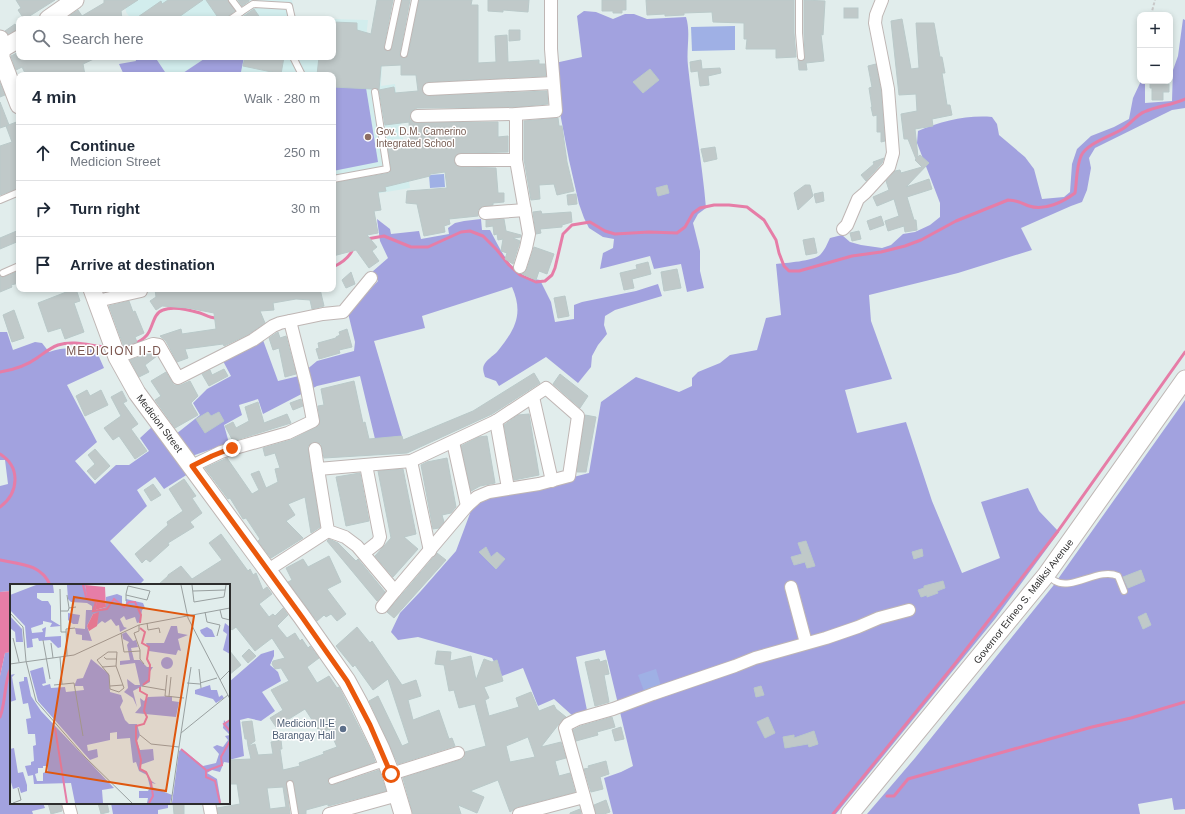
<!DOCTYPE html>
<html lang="en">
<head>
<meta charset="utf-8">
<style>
  body { margin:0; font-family:Arial,sans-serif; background:#f6f6f7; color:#1f2937 }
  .controls { position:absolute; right:12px; top:12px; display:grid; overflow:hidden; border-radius:8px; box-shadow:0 2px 6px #0003 }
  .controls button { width:36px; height:36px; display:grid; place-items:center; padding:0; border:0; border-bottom:1px solid #e0e1e3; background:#fff; color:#1f2937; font:20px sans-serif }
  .stop { position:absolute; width:12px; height:12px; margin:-9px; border:3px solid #ea580c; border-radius:50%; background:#fff }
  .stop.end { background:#ea580c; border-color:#fff; box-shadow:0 1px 4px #0008 }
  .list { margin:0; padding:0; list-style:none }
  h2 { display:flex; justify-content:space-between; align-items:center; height:52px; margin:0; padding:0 16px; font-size:17px }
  h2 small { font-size:13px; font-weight:400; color:#747a83 }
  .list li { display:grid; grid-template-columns:26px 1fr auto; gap:12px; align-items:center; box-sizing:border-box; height:56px; padding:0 16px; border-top:1px solid #e0e1e3 }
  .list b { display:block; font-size:15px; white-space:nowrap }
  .list p { margin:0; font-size:13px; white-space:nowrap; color:#747a83 }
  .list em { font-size:13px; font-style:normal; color:#747a83 }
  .icon { flex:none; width:22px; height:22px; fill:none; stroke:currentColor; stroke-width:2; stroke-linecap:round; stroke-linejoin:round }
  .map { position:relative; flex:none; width:1185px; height:814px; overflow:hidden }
  .search { position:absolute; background:#fff; box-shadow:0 2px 6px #0003; left:16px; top:16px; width:320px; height:44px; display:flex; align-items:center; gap:10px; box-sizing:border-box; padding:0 14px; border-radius:8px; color:#747a83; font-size:15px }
  .panel { position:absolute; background:#fff; box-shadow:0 2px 6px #0003; left:16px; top:72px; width:320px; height:220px; border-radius:8px }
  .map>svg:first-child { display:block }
  .education { fill:#d2eded }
  .green { fill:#a2a2df }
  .pitch { fill:#9fb0e5 }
  .water { fill:#e67da7 }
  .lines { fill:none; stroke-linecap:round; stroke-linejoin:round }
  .stream { stroke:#e67da7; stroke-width:3 }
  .building { fill:#c0c9c9; stroke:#bac9c9; fill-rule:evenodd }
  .lane-casing { stroke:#bfb6b4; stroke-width:8 }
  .street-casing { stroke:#bfb6b4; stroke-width:14 }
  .secondary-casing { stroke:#bfb6b4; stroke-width:19 }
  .path { stroke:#c8c8c8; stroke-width:2; stroke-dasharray:3 2; stroke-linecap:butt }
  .lane { stroke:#fff; stroke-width:6 }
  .street { stroke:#fff; stroke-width:12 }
  .secondary { stroke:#fff; stroke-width:17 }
  .route { stroke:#ea580c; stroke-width:5 }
  .education-dot { fill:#8d6e63; stroke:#fff; stroke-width:1.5 }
  .service-dot { fill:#5c6f8a; stroke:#fff; stroke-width:1.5 }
  .labels { text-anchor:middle; stroke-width:3; stroke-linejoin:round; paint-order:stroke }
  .education-label { font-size:10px; fill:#785e54; stroke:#fff; text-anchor:start }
  .street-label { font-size:10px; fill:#2d2d2d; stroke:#fff }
  .service-label { font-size:10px; fill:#4e5e75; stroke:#fff; text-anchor:end }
  .quarter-label { font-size:12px; letter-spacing:1px; fill:#7b5750; stroke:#fff }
  .inset-river { fill:none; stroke:#e67da7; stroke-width:2 }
  .inset-road { fill:none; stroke:#99a0a0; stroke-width:1 }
  .view { fill:#df570e; fill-opacity:0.15; stroke:#df570e; stroke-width:2 }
  .inset-edge { fill:none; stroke:#2d2d2d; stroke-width:2 }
</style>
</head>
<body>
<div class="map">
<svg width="1185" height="814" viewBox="0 0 1185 814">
  <rect width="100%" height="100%" fill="#e1edec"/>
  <g class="education">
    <path d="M125,0H292L295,18L316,19H131L126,12Z"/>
    <path d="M333,19L368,20L363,64L382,65L381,86L395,84L410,188L333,201V75H255L241,72L244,57H333Z"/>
    <path d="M155,57H207L180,75H167Z"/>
  </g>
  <g class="green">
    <path d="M584,11L596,12L613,19L625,14H634L647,19L686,17C691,33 686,49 688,66C693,113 702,160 706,208L698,214L693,223L700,251V271L704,288L687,292L681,264L654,269L650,256L600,269L603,253L613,248L614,239L603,237L589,228L584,218L579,204L569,160L560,113L555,63L582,57L577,16Z"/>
    <path d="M1183,19L1185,20V108L1172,110L1095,148L1089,158L1091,168L1087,190L1082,202L1071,206L1021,228L1032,250L958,273L869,295L871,321L892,379L845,390L857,433L906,422L932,501L962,573L1000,558L981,502L1028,488L1039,511L1059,532L995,619L836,814H613L604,778L621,772L633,766L605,650L576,657L588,715L574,717L554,699L538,706L523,668L502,676L492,658L418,637L398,640L391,632L400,613L420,592L456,551L475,500L535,487L589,473L601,402L636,377L679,392L692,386V378L698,372L720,363L730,355L757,350L766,318L781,315L776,264C785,263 814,261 820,255C825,250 827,244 830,238L842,235L850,242L861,245L882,248L891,245L903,234L915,232L930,225L940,217V203L917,143L918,131C942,121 966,115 992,117L997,124L999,135L1025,157L1034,169L1042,199L1064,197L1070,192L1072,164L1077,149L1091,136L1114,127L1129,119L1133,98L1141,81H1145V103L1172,101L1173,70L1178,56Z"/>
    <path d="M135,57H155L167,75H124L119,64L136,61Z"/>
    <path d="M207,57H244L241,72L255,75H180Z"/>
    <path d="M333,86L366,88L378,162L333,171Z"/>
    <path d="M377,219L390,229L391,234L419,231L421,239L449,234L448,228L455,223L464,221L481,219L482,230H490C499,247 509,270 527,277C531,279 536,279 540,280L551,302L555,322L574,319V305L582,302L636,291L658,284L662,296L615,310L605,316L604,325L607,334L598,345L592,356L591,367L578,383L546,357L499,386L496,381L485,377C484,373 482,369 484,365C486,360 493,356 497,352C515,330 524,314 512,287L422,316L425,328L374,341L402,436L375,439L360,376L317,386L263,414L258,399L239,405L242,415L224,425L229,443L192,456L176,434L200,415L193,403L207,389L231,376L223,361L263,340L278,381L299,376L317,361L354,351L355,342L348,313L378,281L372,272L388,258L380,241Z"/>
    <path d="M0,332H7L13,350L35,342L42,343L49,352C66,346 78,349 96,350L104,368L67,385L97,442L75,461L95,484L116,465H129L149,451L140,438L153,426L188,474L164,489L155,477L137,490L147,506L110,541L144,580L139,585H11V591L0,592V486L8,484L5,460H0Z"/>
    <path d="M1185,400V809L1174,810L1172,798L1138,804L1140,814H867L915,758L1053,586Z"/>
    <path d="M274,650V656L270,665L278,672L281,681L262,692L275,711L261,721L248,718L240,720L244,756L229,760V682L261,654Z"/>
    <path d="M9,652L11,653V803H43L45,808L32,811L33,814H0V676L5,653Z"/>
    <path d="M111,803H168V808L158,810V814H113Z"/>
  </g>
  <g class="pitch">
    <path d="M735,26V50L692,51L691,27Z"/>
    <path d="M444,174L445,187L430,188L429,175Z"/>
    <path d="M656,669L661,686L644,691L638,675Z"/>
  </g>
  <path class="water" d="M11,591V652L5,653L0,676V592Z"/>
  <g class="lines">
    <g class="stream">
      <path d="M367,239L384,236L411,247H428L461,232L470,231L483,236L497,250L509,265L520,275L536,282L545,281L552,275L555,268L563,234L572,225L590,222L605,231L615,234L649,232L677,233L685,227L693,213L700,208L714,205H729L747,207L764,220L776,240L779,253L784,266L789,271H799L852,256L881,252L905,246L921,240L956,221L1008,200C1018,200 1020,203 1029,206C1045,211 1063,202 1075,193C1077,181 1076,168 1081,156C1087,143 1112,136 1124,128C1130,124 1138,114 1144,112C1157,106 1172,105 1185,99"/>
      <path d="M333,267C342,263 349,258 353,249"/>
      <path d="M119,347C128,347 140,343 147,335C153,328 153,313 163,310C173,306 190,310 200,313C206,315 211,319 217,318"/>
      <path d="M0,372C13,370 26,366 37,358C44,353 50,348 58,345C74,340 91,346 107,347"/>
      <path d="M0,454C21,467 19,493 0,507"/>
      <path d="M0,560C20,564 41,564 50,585"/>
      <path d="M0,717C6,702 4,681 11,668"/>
      <path d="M887,796H894L908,779L1092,727L1131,718L1185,702"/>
      <path d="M833,814L954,665L1058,531L1185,352"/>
    </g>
  </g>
  <g class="building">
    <path d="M16,0H55L25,19H24L18,10L21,8Z"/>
    <path d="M104,0H138L121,11L122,19H65L78,10L82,16L104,3Z"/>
    <path d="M168,0H203L176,19H135L161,1L162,4Z"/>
    <path d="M206,0H228L235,11L228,16L227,19H219Z"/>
    <path d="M238,0H249V1L242,6Z"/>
    <path d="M377,0H393L384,46L385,50L387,51L391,50L392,48L402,0H410L400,53V56L403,58H406L408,55L419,0H472L471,5H478V63L496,62L495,36L507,35L508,62L539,60V64H545L546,76L428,82L423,85L422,89L425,95L429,96L547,91L548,104L516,107L417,108L413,110L410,116V120L417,123L498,122V137L508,136V152L461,153L455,156L454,160L455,164L461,167L496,168L498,193H504V202L493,203V205L481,207L478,210V216L449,219L450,224L444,226L445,232L424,236L417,204L406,203L407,191L447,188L445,172L430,174V176L385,187L386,191L378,192L381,210L374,211L378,233L367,235L377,247L372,251L379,261L369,268L356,250L333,256V183L390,173L391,168L387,143L410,140L409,122L385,125L379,90L377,88L372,89L333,87V75H317L319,57H333V22L357,23V30L371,34ZM401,65V75H416L418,91L395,93L394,87L379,90L381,66Z"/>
    <path d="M488,0H529L528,12L503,10V12L488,11Z"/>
    <path d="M602,0H626V10H622V13H613V11H602Z"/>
    <path d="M646,0H794V33L796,57L776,58V49H746L747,39H744V23L713,22L712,12L684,13V15L665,16V14L647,15Z"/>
    <path d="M804,0L825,1L823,35L821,34L824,61L806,63L807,70H799L798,60L803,61L805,57L804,33Z"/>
    <rect x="844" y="8" width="14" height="10"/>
    <path d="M254,9L261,19H239L244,16Z"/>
    <path d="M902,19L911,69L919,68L916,23H934L940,57H942L945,73H942L947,105H950L952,115L932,119L933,126L915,129L918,157L920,155L929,163L906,187L929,179L932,189L907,197L914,220H916L917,230L905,232L904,226L888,231L885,221L899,216L894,199L877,206L873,197L889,190L886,181L895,171L900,170L901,173L922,167L915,160L916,159L908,139H904L901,114L917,111L916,94L899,95L891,21Z"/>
    <path d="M15,24L18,29L8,34L5,31Z"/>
    <path d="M509,30H520V40L509,41Z"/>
    <path d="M19,52V57H98L83,64L85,75H26L22,67L16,70L11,56Z"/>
    <path d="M245,57H284L281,74L243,66Z"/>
    <path d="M701,60L702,69L720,68L721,73L708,76L709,85L700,86L698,71L691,72L690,62Z"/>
    <path d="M876,64L881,90L885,141L881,142V132H877V115L873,116L871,107H872L869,88L872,87L868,66Z"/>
    <path d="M650,69L659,80L643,93L633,82Z"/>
    <path d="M1150,81H1161L1163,84H1169V92H1163V100H1152V88H1150Z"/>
    <path d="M0,83L5,95L0,97Z"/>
    <path d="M0,102L9,125L0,128Z"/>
    <path d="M558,118L559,126H562L567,162L574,191L557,195L554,184L539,185L540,199L531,200L524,159V121Z"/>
    <path d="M19,121V188L0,195V146L12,142L6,126Z"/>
    <path d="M715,147L717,159L704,162L701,149Z"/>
    <path d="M884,158L882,163L866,181L861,175L874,164L873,162Z"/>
    <path d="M667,185L669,193L658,196L656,188Z"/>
    <path d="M805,185H810L813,196L798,210L794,193Z"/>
    <path d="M823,192L824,201L816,203L814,194Z"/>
    <path d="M576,194L577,204L568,205L567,195Z"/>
    <path d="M541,211L542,214L571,212L572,222L562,225V227L540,229L541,233L536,234L533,212Z"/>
    <path d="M881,216L884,225L870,230L867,221Z"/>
    <path d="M504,219L506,231L521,235V237L513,238L520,241L513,264L505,259L507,253L501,251L503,239L498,240L497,234L494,235L493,226L486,227V220Z"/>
    <path d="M19,230V241L0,249V238Z"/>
    <path d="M859,231L861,239L852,241L850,233Z"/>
    <path d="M814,238L817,253L806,255L803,240Z"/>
    <path d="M534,247L554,254L547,274L539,271L536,280L522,274L527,269Z"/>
    <path d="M648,262L651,274L632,279L634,288L624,290L620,273L637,269L636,265Z"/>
    <path d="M677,269L681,288L664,291L661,272Z"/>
    <path d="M19,271V283L11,285L12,287L0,292V276L4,277Z"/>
    <path d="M351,272L355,284L346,288L342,280Z"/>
    <path d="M74,289H76L80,301L74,303L84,332L65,339L61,328L48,332L38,303Z"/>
    <path d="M155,289H320L324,306L312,309L310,300L296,299L273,303L274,310L260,311L265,323L249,334L224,346L223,344L185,349L188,358L177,362L166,341L160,336L181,329L182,334L216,329L214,313L188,308L162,306L156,310L150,301L156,297Z"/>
    <path d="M565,296L569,316L558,318L554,298Z"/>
    <path d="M129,301L133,312L135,311L144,333L135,337L137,342L124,347L109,306Z"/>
    <path d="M14,310L24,338L12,342L3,315Z"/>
    <path d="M347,329L352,347L339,350L340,353L319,359L316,349L319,348L318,343L336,338V337L340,335L339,332Z"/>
    <path d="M278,332L280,338L286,336L296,374L285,377L279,348L273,350L269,338Z"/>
    <path d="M154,352L157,356L145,365L149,372L139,377L130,360Z"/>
    <path d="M224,369L228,376L209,386L202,374L210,370L212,375Z"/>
    <path d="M166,372L174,385H181L190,381L198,396L191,403L198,415L175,428L155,400L161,396L151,381Z"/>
    <path d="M534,373L540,383L492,414L407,453L324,458L321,444L317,442L311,443L308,446V450L320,527L311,533L305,497L288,504L295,515L286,521L303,538L271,558L258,541L260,539L246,518L243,519L230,498L228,499L205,468L227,458L252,494L259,490L251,474L259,471L266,488L278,482L275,469L280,468L275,453L265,456L263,448L291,440L319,426L320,420L318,406L324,405L321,389L354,381L363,423L365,422L369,439L402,436L403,440L473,411Z"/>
    <path d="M560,374L588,396L580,408L553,384Z"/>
    <path d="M87,390L90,396L101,390L108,405L85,416L76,396Z"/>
    <path d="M122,391L127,401L123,403L138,424L131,429L147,451L135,459L119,436L113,440L104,428L121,416L111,397Z"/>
    <path d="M301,399L303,406L293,410L290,403Z"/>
    <path d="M258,402L264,423L287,414L291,423L233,441L225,426L233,422L236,428L249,421L245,407Z"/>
    <path d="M208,412L211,416L219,412L224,421L205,433L196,419Z"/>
    <path d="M529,414L539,475L514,480L504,425L518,415Z"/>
    <path d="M585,415L596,417L586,472H577Z"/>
    <path d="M487,436L495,483L480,486L471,491L461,446L479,437Z"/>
    <path d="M95,449L110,466L95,480L87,471L95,464L88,455Z"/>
    <path d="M447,458L456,507L451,513L442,515L444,522L439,528L433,529L421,465L427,462Z"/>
    <path d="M403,469L416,534L404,537L418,549L393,577L375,556L391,538L378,471Z"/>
    <path d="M360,473L369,521L346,526L336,477Z"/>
    <path d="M184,479L196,496L192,498L202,513L190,522L194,527L168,543L169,545L150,562L146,559L142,563L135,554L168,525L167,522L183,511L169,489Z"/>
    <path d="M153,484L161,495L151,501L144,490Z"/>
    <path d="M221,534L248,571L250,569L253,575L256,573L263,590L267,587L272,594L259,604L269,617L273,614L275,616L283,608L288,615L277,626L287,638L295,633L300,641L302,639L308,648L310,646L319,658L307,667L317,683L329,676L337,688L339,687L372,753L375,762L331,777L328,780V783L331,785H333L379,770L386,791L328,806V804L306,810V814H299L294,783L293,781L290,780L287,781L286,784L290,814H218L217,808L240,804L237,784H229V760L251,759L248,746L255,744L258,755L273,754L271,742L281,740L282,749H280L283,770L300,766L299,763L324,754L323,752L337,747L329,729L322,733L320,729H318L305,709L276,727L270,718L283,710L271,690L289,681L281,668L275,669L272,664L273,661L285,658L272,638L255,651L236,627L232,630L229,627V585H158L168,576V575L181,566L192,579L222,560L209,543ZM283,787L286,807L270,809L267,788Z"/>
    <path d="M329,539L338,543L356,561L358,559L385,592L377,601L327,541Z"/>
    <path d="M806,541L815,566L807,568L805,562L794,565L791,557L802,554L798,543Z"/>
    <path d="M486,547L491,557L497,552L505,559L496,569L479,552Z"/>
    <path d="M922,549L923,556L914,559L912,552Z"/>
    <path d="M437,553L446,560L394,618L387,612Z"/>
    <path d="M329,556L341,582L327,589L346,614L337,621L331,614L326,617L324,615L317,621L288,582L292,580L286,568L303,559L308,567Z"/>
    <path d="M1141,570L1145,581L1128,588L1123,577Z"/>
    <path d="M943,581L945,588L937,591L938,593L927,597V595L921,597L918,590L924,588V586Z"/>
    <path d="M1146,613L1151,625L1143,629L1138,617Z"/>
    <path d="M357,627L370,643L372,641L402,685L416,680L421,696L408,700L413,720L439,710L449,739L452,738L455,746L398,764L369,701L378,696L402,746L409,743L388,679L373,690L355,665L353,667L336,646Z"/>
    <path d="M249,649L256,656L248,663L242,656Z"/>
    <path d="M229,650L241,665L229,675Z"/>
    <path d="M437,651L451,652L450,661L471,656L476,680L484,659L492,662L497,660L503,681L484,687L489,698L485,700L489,716L519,707L516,698L531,692L539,711L554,705L556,709L566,717L562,720L541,747L561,742L566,758L555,761L559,776L570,773L575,792L517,807L510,812L498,780L470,791L484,797L477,813L458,805L461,814H413L403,778L460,760L464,758L465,752L486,746L475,704L459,708L454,690L449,691L444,665L435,664ZM528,737L535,757L510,762L506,746Z"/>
    <path d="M599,659L600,662L606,660L609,674L604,675L609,702L595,706L585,662Z"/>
    <path d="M761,686L764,695L756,697L754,688Z"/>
    <path d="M612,717L615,727L597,732L598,735L576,741L573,730L581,726Z"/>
    <path d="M768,717L775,733L765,738L757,722Z"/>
    <path d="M252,721L255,741L248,746L247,739H245L242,722Z"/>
    <path d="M621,727L624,739L615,741L612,730Z"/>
    <path d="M814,731L818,744L809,747L808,744L785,748L783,737L794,735V738Z"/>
    <path d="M606,761L609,774L600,777L603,789L591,792L584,769L589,768L588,766Z"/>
    <path d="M606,800L610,812L604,814H596L594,805Z"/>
    <path d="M48,803H61L62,811L51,814Z"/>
    <path d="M98,803H107L109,812L101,814Z"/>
    <path d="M173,803H184V814H174Z"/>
    <path d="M580,809L581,814H570V813Z"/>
  </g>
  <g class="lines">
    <g class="lane-casing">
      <g id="lane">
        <path d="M232,0L241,12L253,4L289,6L292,19"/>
        <path d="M799,0V33L801,57"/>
        <path d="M231,19L241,12"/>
        <path d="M388,47L398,0"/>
        <path d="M404,54L415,0"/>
        <path d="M293,57L302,75"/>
        <path d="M333,179L387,169L375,92"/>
        <path d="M0,200L19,192"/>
        <path d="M3,273L19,266"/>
        <path d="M1048,575C1050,577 1053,580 1055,581C1072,591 1099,567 1118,576L1124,591"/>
        <path d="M332,781L385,763"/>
        <path d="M290,784L295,814"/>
      </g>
    </g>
    <g class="street-casing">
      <g id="street">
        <path d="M429,89L553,83"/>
        <path d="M516,114V160L529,234L526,248L520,267"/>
        <path d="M417,116L516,114L556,111L551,49V0"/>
        <path d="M461,160H516"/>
        <path d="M485,213L525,210"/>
        <path d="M843,229L847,225L858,199L865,193L889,167L893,153L888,89L875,23L876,15L882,0"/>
        <path d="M97,301L141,291L140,289"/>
        <path d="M117,357L153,344L159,345L178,378L253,340L273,326L280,323L323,314L343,312L371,278"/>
        <path d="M546,388L578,416L569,476L539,484L489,492L477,497L467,506L395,591L357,546L345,537L328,531L318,469L411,461L496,421Z"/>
        <path d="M533,397L552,481"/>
        <path d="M496,421L508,488"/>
        <path d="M453,442L467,506"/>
        <path d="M315,449L318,469"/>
        <path d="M411,461L430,551"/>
        <path d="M192,466L221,452L288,433L313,421L306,384L290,321"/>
        <path d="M364,553L378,542L380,537L366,465"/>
        <path d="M268,570L328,531"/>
        <path d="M791,587L806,643"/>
        <path d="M382,607L395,591"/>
        <path d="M391,774L458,753"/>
        <path d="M68,803L71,814"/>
        <path d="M209,803L211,814"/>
        <path d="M329,814L398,795"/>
        <path d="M519,814L584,797"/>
        <path d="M589,814L565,728L568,724L578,719L613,709L653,694L735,666L755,658L826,638L858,627L879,618L909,610"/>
      </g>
    </g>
    <g class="secondary-casing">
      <g id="secondary">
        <path d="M48,19L75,0"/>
        <path d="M0,39L1,45V58L19,105"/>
        <path d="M0,50L19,39"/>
        <path d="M92,289L117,357L137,393L302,617L347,681L359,703L381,749L391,774L403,814"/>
        <path d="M850,814L1046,575L1185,379"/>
      </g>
    </g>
    <path class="path" d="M1151,15L1155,0"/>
    <use href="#lane" class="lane"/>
    <use href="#street" class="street"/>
    <use href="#secondary" class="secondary"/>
  </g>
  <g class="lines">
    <path class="route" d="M232,448L212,456L192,466L302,617L347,681L370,725L391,774"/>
  </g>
  <circle class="education-dot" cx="368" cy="137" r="4"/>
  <circle class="service-dot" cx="343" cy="729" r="4"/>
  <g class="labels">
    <g class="education-label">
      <text x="376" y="135">Gov. D.M. Camerino<tspan x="376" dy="12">Integrated School</tspan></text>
    </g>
    <g class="street-label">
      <text transform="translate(160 423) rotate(53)" y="4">Medicion Street</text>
      <text transform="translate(1023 601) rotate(-52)" y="4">Governor Erineo S. Maliksi Avenue</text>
    </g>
    <g class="service-label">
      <text x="335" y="727">Medicion II-E<tspan x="335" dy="12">Barangay Hall</tspan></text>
    </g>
    <g class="quarter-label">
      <text x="114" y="355">MEDICION II-D</text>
    </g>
  </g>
  <g transform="translate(10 584)">
    <rect width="220" height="220" fill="#e1edec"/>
    <path d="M26,1H43L44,9H27V14L32,17H38L41,22V36L51,42L40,43L42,39L33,37V40L21,44L22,49L33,48L32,45L36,43L35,53L51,52V63L48,64L40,56L29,57L28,54L22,55L23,63L17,64L15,42L0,26V11ZM57,1H75L78,13L87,17L86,26L96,23V13L107,10L112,12V22H116V15L133,19L135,24L132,26L130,38L127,39L125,33L116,36L114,32L110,35L114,43L117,44L110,48L109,41L106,42L101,35L95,39L92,37L87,41L88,29L83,30L77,42L82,57L72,56V51L66,50L65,44L75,45L76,26H82V22L77,19L61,18L58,15ZM58,29L70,31L68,40H63L58,36ZM0,32L12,45L13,58H6L5,48L0,44ZM215,39L220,43V70L213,66L217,50L213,47ZM161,42H167L168,49L178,51L168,55L171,67L168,66L166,71L139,67L136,59H154ZM197,43L202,46L205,53H195L191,49L190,46ZM116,48L123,57L126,56L128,63L121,64L124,76H130L137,83H143L139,89L140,98L123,107L127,123L123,114L114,108L118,104L117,95L125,101H130L125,79L110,81V77L120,76L117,61L119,58L113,55L112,50ZM151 79a6 6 0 1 1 12 0a6 6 0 1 1-12 0ZM81,75L99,90L100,108L111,111L113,117L110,123L115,136L119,140H127L130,151L127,157L130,166L143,165L144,176L130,181V185L137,188L140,196L146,200L142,199V203L162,211L160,219H137L138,214H129V207H138L140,203L137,191L129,187L126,178L123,179L120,154L107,155V148L100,149V156L77,161L78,167L87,165L88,173L80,176L28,117L20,87L33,83L36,99L32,100L33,102L40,100L41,104L55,103L56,108L74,106L73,102H65V100L67,95L73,94ZM5,90L2,93L6,116L0,118V91ZM14,93H17L21,112L31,127L104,204L92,206L93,219H65L61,199L24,200L23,191L18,192L15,182L21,181V178L24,177L23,162L26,161L25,150H18L16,135L21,134L18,119L13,120L9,98L14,97ZM33,182H38V187L33,189V197H27L25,190L28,189V184H33ZM200,101L201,106H207L209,113L212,111L214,114L206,119L203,115L185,110V106ZM162,112V117L169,118L166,133L125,129L131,122L130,114L134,117L138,113ZM214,136L216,139L220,136V179L214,178L210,188L202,186L197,189L207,195L211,219H162L169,167L172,165L193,182L206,179L209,170L203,163L207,161L213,163L218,156L215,152L220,151L213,144ZM4,164L8,189L13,188L17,201V207L11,209L9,203L3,205L0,195V165Z" fill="#a2a2df" fill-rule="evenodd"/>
    <path d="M75,1L95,3L96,23L85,26L87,17L77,13ZM89,28L87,42L79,47L77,42L83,30Z" fill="#e67da7"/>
    <path class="inset-river" d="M73,1L76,13L86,18L83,27L97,25L104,15L114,23L119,18H125L131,31L130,39M130,44L135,48L132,59L139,63L137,75L140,81L139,96L133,101M130,103V107L137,111L134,127L137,133L134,140L126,142V156L131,176L130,185L136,188L141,198L143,212L139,219M220,136L214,140L220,147M45,144L57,219M171,165L196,186M210,219L205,197L196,193V187L212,181L211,173L220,157"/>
    <path class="inset-road" d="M171,1L178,34L220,115M182,1L184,18L214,13L216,1M50,5L51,48H56M183,7L215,6M57,11L59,24M116,17V10L118,2L140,7L137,16L116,11M210,26L212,34L220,36M51,27H58L59,24L66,23M195,28L197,38L210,41L207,52M0,29L13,43L16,77L26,117L75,173L122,219M137,39L138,46L149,44L150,49M129,41V47L124,49L130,66V75L134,80M111,49L114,68L130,67M3,54L9,78M33,56L40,95M41,59L43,74M98,68H107L106,82L114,104L109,108L100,105L99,91L87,76ZM57,72L56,45L65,44M50,73L52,100M94,73L96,75H107M0,80L64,71L129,41L220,24M92,83L106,82M189,85L191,104M157,91L155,112L174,114M210,96L220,86M177,99L190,100M190,99L207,94M44,101L64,99L73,152M100,102L113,101M132,102L155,106M159,112L161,93M171,149L181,83M130,151L141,160L169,163M3,219L11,216L8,204M161,219L171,149L218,111"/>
    <path class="view" d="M64,13L184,32L156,207L36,188Z"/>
    <rect width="220" height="220" class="inset-edge"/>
  </g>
</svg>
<div class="controls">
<button>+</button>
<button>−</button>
</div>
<div class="stop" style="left:391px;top:774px"></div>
<div class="stop end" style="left:232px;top:448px"></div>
<div class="search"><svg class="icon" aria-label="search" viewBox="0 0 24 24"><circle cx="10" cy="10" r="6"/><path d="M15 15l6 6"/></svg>Search here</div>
<section class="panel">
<h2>4 min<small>Walk · 280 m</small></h2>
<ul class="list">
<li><svg class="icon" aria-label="ahead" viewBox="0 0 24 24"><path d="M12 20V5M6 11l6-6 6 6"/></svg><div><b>Continue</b><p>Medicion Street</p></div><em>250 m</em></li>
<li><svg class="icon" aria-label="right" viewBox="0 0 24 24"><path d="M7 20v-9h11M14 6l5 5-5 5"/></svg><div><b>Turn right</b></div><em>30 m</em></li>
<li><svg class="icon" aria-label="arrive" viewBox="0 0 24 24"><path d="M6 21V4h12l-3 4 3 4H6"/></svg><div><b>Arrive at destination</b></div></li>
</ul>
</section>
</div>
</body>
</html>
